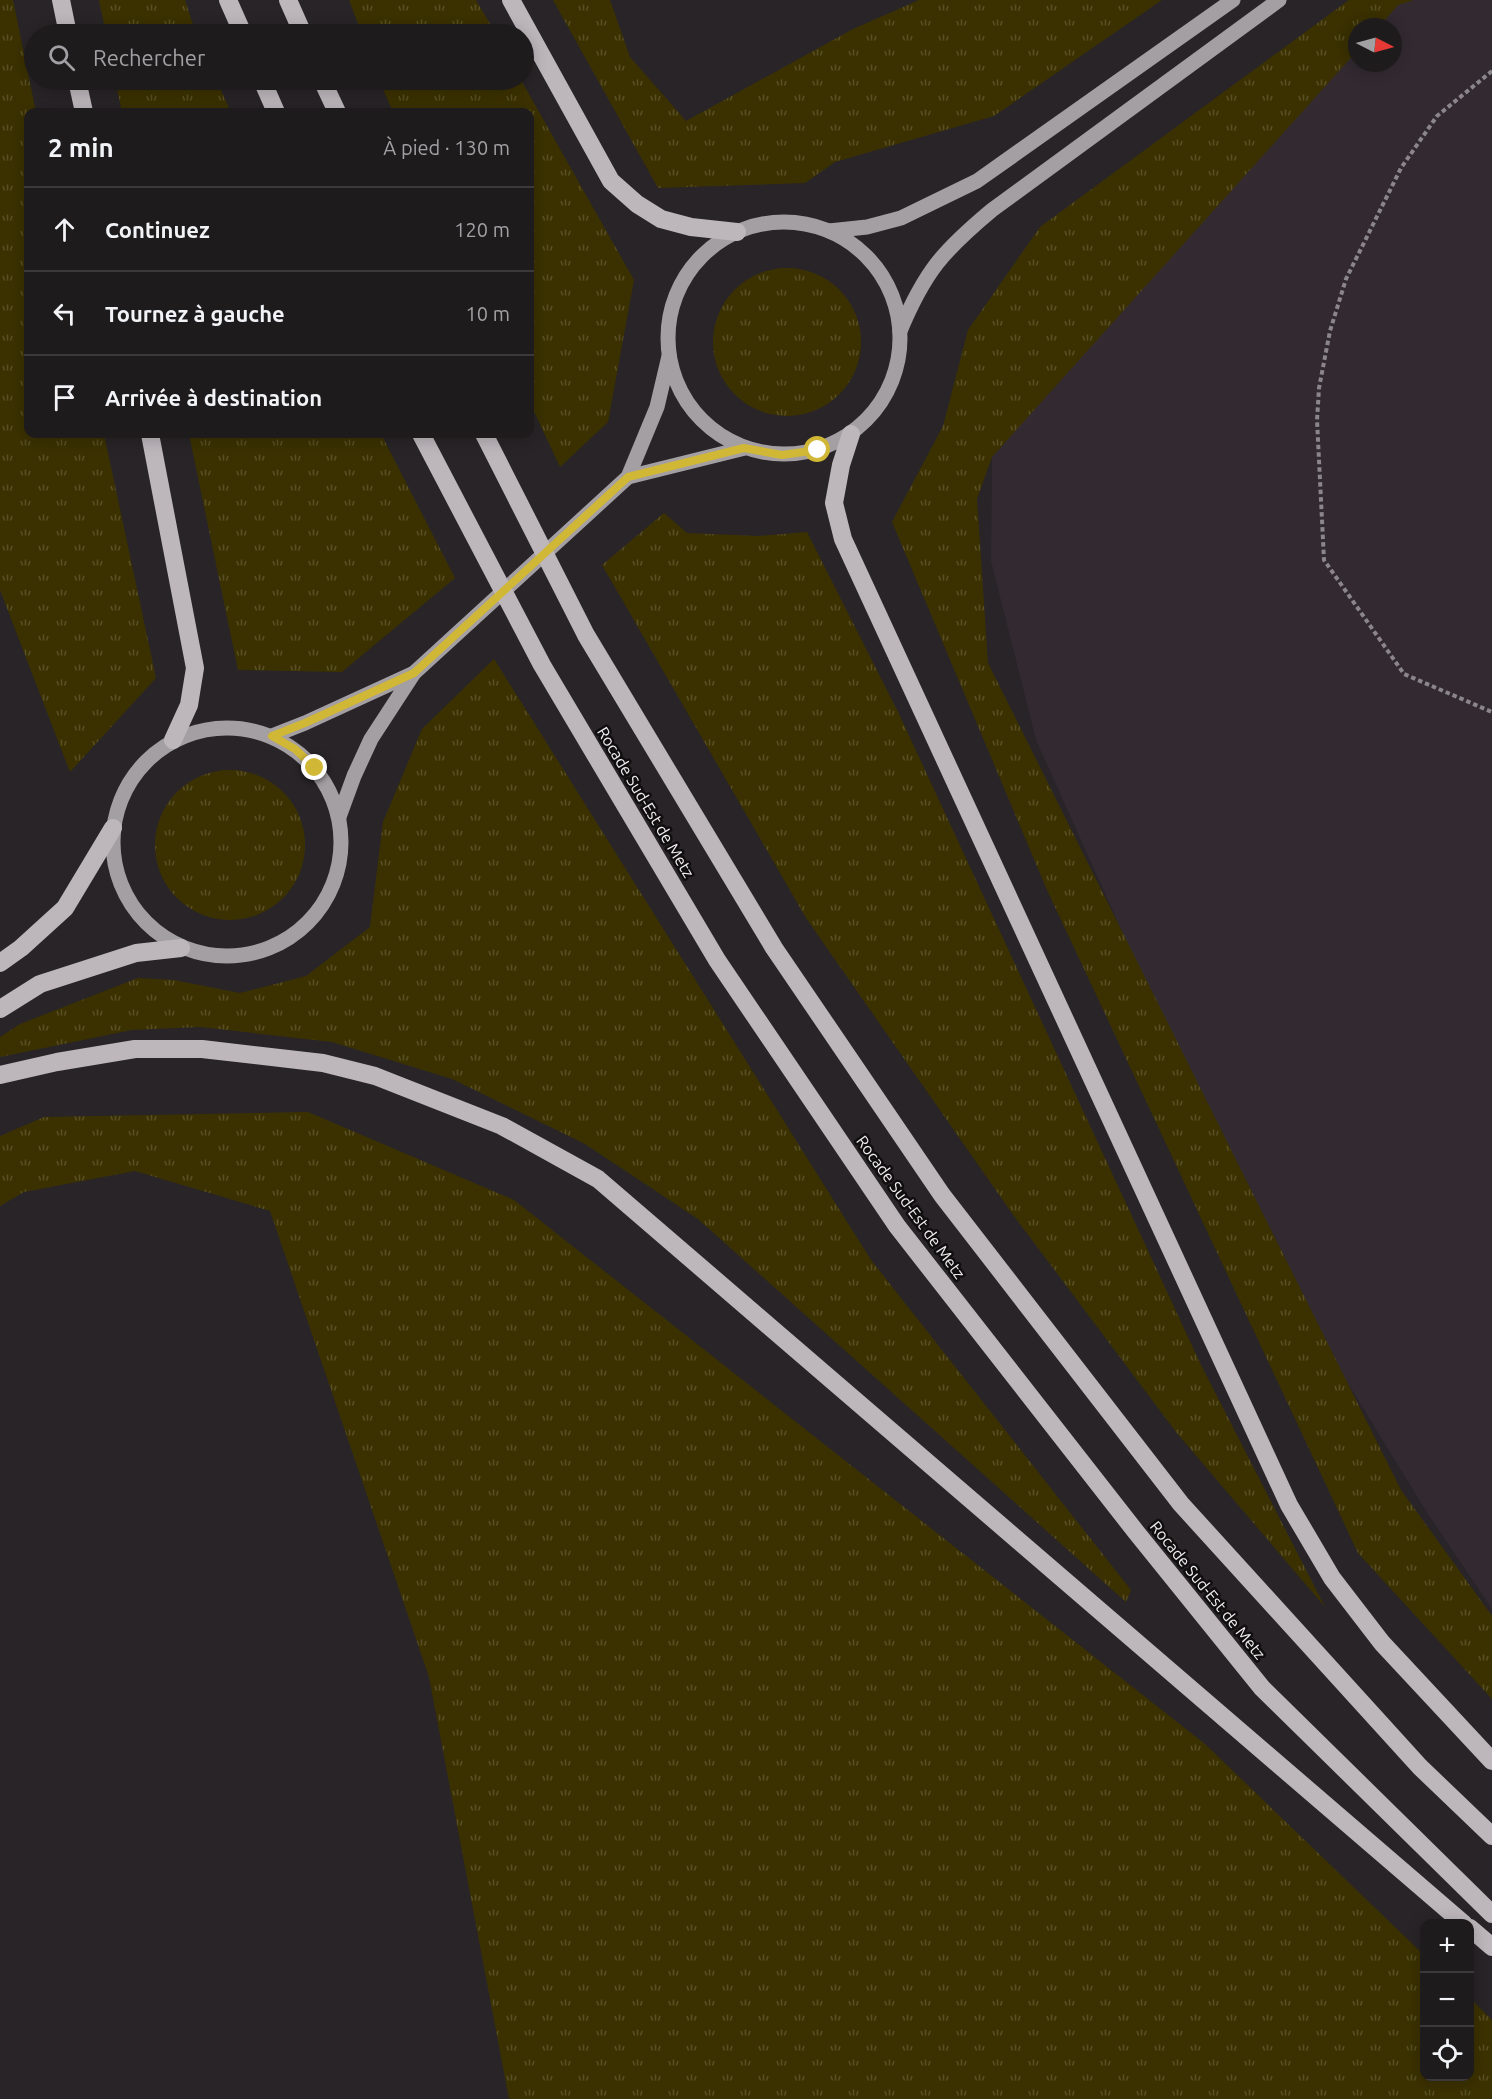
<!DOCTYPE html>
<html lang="fr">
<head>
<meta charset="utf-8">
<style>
  body { margin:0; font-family:Ubuntu,sans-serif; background:#2b282a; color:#f1f3f6 }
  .controls { position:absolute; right:18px; bottom:18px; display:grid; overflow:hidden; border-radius:12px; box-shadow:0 3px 15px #0003 }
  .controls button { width:54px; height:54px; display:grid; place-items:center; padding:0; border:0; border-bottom:2px solid #3c393b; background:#1e1b1d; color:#f1f3f6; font:30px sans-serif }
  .compass { position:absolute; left:1348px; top:18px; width:54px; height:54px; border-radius:50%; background:#1e1b1d; box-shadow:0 3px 15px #0003; rotate:96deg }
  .stop { position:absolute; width:18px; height:18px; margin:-14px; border:4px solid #d0b736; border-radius:50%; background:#fff }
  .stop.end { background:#d0b736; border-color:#fff; box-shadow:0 2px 6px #0008 }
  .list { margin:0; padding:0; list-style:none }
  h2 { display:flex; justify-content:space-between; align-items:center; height:78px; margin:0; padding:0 24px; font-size:26px }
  h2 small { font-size:20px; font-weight:400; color:#a1a1a4 }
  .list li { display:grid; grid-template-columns:39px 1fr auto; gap:18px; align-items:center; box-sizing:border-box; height:84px; padding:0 24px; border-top:2px solid #3c393b }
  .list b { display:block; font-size:22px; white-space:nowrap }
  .list em { font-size:20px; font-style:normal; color:#a1a1a4 }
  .icon { flex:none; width:33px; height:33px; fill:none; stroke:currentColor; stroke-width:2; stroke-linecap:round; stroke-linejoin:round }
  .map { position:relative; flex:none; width:1492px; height:2099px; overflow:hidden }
  .search { position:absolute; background:#1e1b1d; box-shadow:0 3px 15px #0003; left:24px; top:24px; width:510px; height:66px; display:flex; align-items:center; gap:15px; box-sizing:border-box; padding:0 21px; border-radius:33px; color:#a1a1a4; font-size:22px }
  .panel { position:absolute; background:#1e1b1d; box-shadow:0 3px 15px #0003; left:24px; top:108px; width:510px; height:330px; border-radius:12px }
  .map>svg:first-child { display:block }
  .built { fill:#322931; fill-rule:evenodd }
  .grass { fill:url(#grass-tufts) }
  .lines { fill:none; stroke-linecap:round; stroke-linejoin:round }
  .path { stroke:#8a8689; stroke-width:4; stroke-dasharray:4.5 3; stroke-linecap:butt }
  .primary { stroke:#a49fa3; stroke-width:15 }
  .highway { stroke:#bdb7bc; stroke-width:18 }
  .route { stroke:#d0b736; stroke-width:8 }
  .labels { text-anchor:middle; stroke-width:5; stroke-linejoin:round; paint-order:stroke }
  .street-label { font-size:16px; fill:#f2eff2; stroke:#100e0f }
</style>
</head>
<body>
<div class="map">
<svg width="1492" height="2099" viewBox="0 0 1492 2099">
  <defs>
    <pattern id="grass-tufts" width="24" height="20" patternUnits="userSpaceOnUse" patternTransform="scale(1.5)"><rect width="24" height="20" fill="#3b3100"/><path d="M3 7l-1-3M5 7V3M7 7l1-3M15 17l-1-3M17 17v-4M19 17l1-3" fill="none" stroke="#584f26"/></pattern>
  </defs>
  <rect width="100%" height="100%" fill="#282427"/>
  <path class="built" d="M1380,0H1492V1609L1426,1511L1262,1243L1036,740L991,561L992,457L1171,238ZM1357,27H1393V63H1357Z"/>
  <g class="grass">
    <path d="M0,0H13L36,112H28V434H104L156,678L70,772L0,590Z"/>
    <path d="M99,0H185L196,34H106Z"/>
    <path d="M349,0H476L496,34H362Z"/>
    <path d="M553,0H610L630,57L686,121L853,29L919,0H1162L994,116L835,162L805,183L658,188Z"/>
    <path d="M1349,0H1414L1398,5L1379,27H1357V51L992,457L977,499L988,663L1401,1490L1492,1616V1699L1358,1553L1047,890L892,522L943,426L968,330L1040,227Z"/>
    <path d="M115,80H216L231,112H122Z"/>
    <path d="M379,80H521L634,280L608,422L560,467L530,403V112H393Z"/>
    <circle cx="787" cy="342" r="74"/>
    <path d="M189,434H381L455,578L342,672L238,670Z"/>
    <path d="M664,513L687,533L758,536L807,532L899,714L1201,1365L1325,1607L1176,1432L1011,1212L806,918L602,565Z"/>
    <path d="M494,659L871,1260L1131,1590L1126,1602L698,1219L585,1144L452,1079L332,1042L200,1027L132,1030L0,1057V1037L20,1024L138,978L174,980L240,993L306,976L370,927L383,822L422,729Z"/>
    <circle cx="230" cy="845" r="75"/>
    <path d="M308,1112L514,1200L1205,1744L1424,1955V2076H1470V1998L1492,2020V2099H509L429,1677L270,1211L135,1171L24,1192L0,1206V1136L44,1117Z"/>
  </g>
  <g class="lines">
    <path class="path" d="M1492,71L1437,116L1401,168L1346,279L1330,331L1319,388L1317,420L1324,560L1404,674L1492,712"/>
    <g class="primary">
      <circle cx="784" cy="338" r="116"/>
      <path d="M829,231L867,227L901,218L977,181L1233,0"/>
      <path d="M900,331C925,271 943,251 992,210L1279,0"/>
      <path d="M628,477L745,448"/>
      <circle cx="227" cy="842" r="114"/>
      <path d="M272,736L305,723L414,673"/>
      <path d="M339,817L354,776L371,739L414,673L628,477L657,407L669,356"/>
    </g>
    <g class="highway">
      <path d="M61,0L68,34"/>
      <path d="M228,0L243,34"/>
      <path d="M288,0L303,34"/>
      <path d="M511,0L611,181L637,204L661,219L691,227L737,232"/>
      <path d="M77,80L84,112"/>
      <path d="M262,80L276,112"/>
      <path d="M322,80L337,112"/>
      <path d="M150,434L195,668L189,705L173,740"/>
      <path d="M421,434L542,665L717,960L897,1226L1136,1532L1262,1688L1492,1914"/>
      <path d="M484,434L586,635L774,948L942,1195L1181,1504L1420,1767L1492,1836"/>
      <path d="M851,434L841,465L834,503L843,539L1289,1505L1332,1578L1382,1643L1492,1761"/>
      <path d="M0,963L21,948L65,908L113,828"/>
      <path d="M0,1009L40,984L136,953L181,948"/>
      <path d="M0,1075L57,1062L135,1049H202L323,1063L375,1076L502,1126L598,1179L1464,1924"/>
      <path d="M1470,1928L1492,1947"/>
    </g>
  </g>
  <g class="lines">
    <path class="route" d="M315,768L295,749L272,736L305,723L414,673L628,477L744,448L782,455L818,450"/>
  </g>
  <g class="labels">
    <g class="street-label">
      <text transform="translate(646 802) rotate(59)" y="6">Rocade Sud-Est de Metz</text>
      <text transform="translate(911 1207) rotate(54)" y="6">Rocade Sud-Est de Metz</text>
      <text transform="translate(1208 1590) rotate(51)" y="6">Rocade Sud-Est de Metz</text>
    </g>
  </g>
</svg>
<div class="controls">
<button>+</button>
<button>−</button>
<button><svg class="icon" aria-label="locate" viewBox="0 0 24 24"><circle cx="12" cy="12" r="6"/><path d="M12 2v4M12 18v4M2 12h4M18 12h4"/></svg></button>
</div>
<svg class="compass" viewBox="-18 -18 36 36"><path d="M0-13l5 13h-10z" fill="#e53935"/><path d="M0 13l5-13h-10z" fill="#a1a1a4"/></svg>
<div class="stop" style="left:818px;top:450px"></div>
<div class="stop end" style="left:315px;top:768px"></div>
<div class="search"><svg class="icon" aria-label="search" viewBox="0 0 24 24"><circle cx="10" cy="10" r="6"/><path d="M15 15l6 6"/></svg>Rechercher</div>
<section class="panel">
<h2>2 min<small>À pied · 130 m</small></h2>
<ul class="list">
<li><svg class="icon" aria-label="ahead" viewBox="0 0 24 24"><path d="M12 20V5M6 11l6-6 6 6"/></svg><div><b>Continuez</b></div><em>120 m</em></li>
<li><svg class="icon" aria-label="left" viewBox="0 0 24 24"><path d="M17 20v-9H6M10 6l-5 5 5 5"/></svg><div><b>Tournez à gauche</b></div><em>10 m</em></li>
<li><svg class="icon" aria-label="arrive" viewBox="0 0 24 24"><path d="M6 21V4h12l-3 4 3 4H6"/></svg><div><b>Arrivée à destination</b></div></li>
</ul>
</section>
</div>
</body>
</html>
